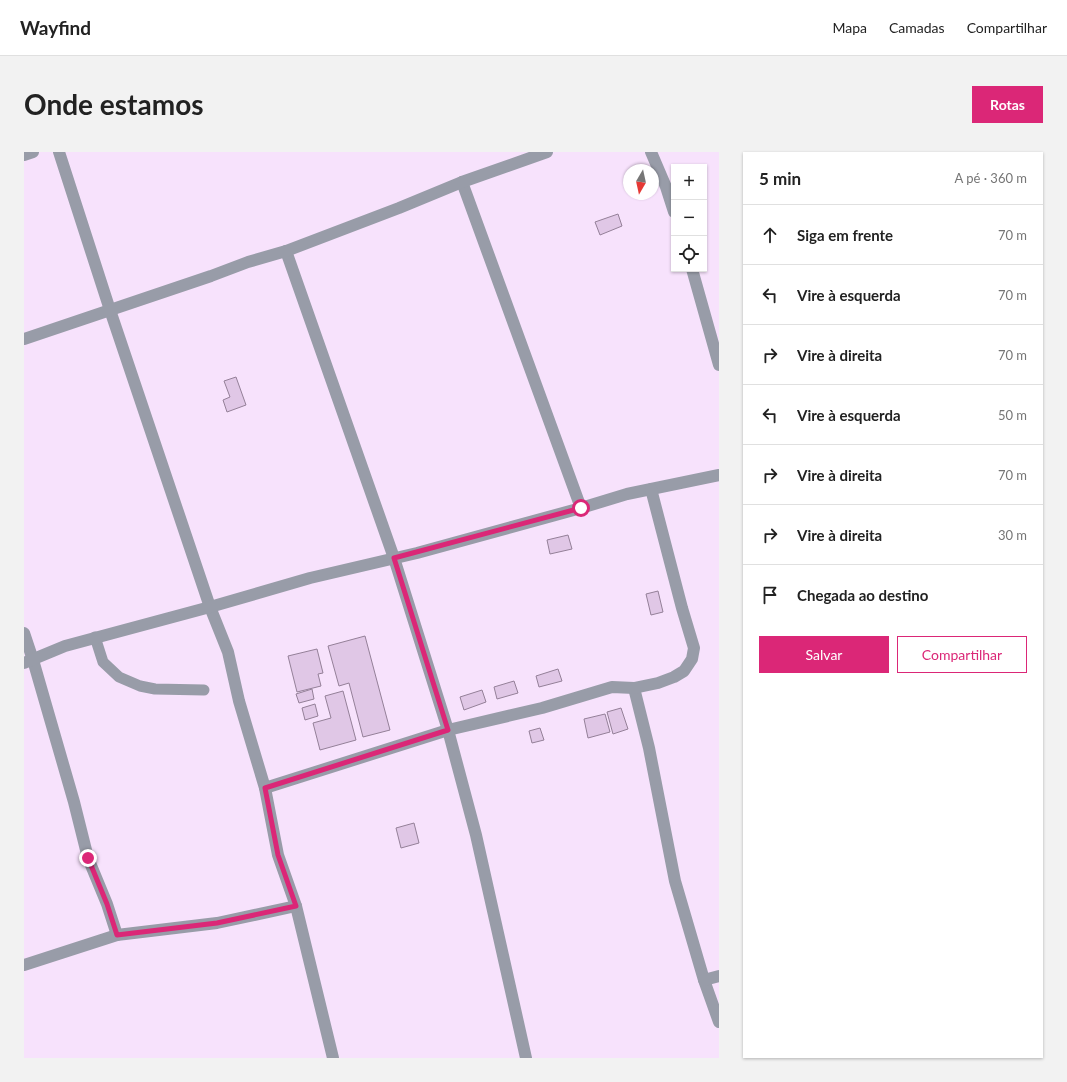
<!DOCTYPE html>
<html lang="pt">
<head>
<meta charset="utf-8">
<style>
  body { margin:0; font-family:Lato,sans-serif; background:#f2f2f2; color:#222 }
  .controls { position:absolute; right:12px; top:12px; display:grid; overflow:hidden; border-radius:0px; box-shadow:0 1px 3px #0004 }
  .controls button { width:36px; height:36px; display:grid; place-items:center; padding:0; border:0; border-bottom:1px solid #e0e0e0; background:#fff; color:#222; font:20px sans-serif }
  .compass { position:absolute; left:599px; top:12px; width:36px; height:36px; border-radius:50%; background:#fff; box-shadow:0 1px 3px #0004; rotate:189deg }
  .stop { position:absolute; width:12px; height:12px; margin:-9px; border:3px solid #db2777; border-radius:50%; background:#fff }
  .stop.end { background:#db2777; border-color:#fff; box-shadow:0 1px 4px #0008 }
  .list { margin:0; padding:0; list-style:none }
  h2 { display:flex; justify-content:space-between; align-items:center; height:52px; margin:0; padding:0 16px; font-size:17px }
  h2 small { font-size:13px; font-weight:400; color:#767676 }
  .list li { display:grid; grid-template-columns:26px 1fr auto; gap:12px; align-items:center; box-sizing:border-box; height:60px; padding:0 16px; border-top:1px solid #e0e0e0 }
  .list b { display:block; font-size:15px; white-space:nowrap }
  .list em { font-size:13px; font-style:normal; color:#767676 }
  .actions { display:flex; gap:8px; padding:12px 16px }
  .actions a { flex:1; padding:9px 0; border:1px solid #db2777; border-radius:0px; text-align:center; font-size:14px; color:#db2777 }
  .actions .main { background:#db2777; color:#fff }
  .icon { flex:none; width:22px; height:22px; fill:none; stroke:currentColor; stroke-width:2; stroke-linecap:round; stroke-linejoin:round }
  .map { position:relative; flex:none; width:695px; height:906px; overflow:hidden; border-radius:0px }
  header { display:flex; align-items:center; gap:24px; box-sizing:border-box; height:56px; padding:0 20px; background:#fff; border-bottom:1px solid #e0e0e0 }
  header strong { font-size:19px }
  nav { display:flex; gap:22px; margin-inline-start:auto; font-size:14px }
  .intro { display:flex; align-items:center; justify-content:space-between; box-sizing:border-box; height:96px; padding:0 24px }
  h1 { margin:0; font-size:28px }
  .button { padding:10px 18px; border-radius:0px; background:#db2777; color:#fff; font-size:14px; font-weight:700 }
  main { display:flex; gap:24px; padding:0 24px }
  aside { flex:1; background:#fff; border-radius:0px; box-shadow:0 1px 3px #0004 }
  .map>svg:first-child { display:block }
  .building { fill:#e0c7e6; stroke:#948098 }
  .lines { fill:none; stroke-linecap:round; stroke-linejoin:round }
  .lane { stroke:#989ca8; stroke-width:11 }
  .street { stroke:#989ca8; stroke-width:12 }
  .route { stroke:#db2777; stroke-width:5 }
</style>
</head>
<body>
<header>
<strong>Wayfind</strong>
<nav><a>Mapa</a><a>Camadas</a><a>Compartilhar</a></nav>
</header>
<div class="intro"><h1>Onde estamos</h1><a class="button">Rotas</a></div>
<main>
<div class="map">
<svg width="695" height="906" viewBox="0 0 695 906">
  <rect width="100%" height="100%" fill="#f7e2fc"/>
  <g class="building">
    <path d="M594,62L598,74L576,83L571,70Z"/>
    <path d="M212,225L222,253L203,260L199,248L206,245L200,229Z"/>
    <path d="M544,383L548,397L526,402L523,388Z"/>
    <path d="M634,439L639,460L627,463L622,442Z"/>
    <path d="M341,484L366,578L339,585L325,531L315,534L304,494Z"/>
    <path d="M293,497L299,521L294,522L297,534L273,540L264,504Z"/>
    <path d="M534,517L538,529L515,535L512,524Z"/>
    <path d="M490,529L494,541L473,547L470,535Z"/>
    <path d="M288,537L290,547L275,551L272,542Z"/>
    <path d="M458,538L462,550L440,558L436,545Z"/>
    <path d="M319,539L332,588L296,598L289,571L307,566L301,544Z"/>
    <path d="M291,552L294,564L281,568L278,556Z"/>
    <path d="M597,556L604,577L589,582L583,560Z"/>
    <path d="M581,562L586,580L564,586L560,567Z"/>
    <path d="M516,576L520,588L508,591L505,579Z"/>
    <path d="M390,671L395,691L377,696L372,676Z"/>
  </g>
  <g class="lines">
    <path class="lane" d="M71,485L79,510L95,525L116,534L131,537L180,538"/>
    <g class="street">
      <path d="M35,0L86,158L186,455L204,500L215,549L241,636L254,703L272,754L309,906"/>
      <path d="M627,0L642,35L650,60"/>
      <path d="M0,3L9,0"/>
      <path d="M438,30L557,356"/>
      <path d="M262,99L370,406L424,578L452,683L502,906"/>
      <path d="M668,117L695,213"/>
      <path d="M0,187L187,124L224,110L262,99L375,56L438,30L523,0"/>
      <path d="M0,481L9,508L50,650L64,706L83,752L93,783L193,771L272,754"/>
      <path d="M0,511L41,494L186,455L286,426L393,401L557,356L603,342L695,323"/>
      <path d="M610,536L625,596L651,729L680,828L695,870"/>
      <path d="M241,636L424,578L518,556L588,535L610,536L634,531L650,525L660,519L668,507L670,496L658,456L627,337"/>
      <path d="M0,813L93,783"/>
      <path d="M680,828L695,824"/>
    </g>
  </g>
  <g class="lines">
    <path class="route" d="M64,706L83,752L93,783L193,771L272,754L254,703L241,636L424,578L370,406L557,356"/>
  </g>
</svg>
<div class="controls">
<button>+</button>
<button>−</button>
<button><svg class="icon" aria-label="locate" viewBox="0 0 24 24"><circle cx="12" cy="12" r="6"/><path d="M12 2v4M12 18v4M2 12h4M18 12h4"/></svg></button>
</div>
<svg class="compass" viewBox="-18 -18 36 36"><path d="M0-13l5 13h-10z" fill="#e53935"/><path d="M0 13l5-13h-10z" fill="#767676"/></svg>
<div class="stop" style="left:557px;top:356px"></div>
<div class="stop end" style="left:64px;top:706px"></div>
</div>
<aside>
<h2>5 min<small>A pé · 360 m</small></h2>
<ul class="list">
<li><svg class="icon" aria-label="ahead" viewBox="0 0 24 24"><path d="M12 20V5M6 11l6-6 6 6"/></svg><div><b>Siga em frente</b></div><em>70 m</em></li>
<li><svg class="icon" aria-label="left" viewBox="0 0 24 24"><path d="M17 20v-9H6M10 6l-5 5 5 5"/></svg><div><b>Vire à esquerda</b></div><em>70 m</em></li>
<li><svg class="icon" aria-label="right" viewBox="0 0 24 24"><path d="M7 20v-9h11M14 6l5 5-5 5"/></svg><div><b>Vire à direita</b></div><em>70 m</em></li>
<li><svg class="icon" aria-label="left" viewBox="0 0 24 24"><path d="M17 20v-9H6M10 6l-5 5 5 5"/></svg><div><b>Vire à esquerda</b></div><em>50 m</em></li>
<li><svg class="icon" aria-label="right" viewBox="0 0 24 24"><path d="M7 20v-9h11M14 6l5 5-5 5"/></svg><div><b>Vire à direita</b></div><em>70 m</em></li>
<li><svg class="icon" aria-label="right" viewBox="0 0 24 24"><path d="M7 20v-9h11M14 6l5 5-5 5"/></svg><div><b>Vire à direita</b></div><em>30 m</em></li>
<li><svg class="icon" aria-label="arrive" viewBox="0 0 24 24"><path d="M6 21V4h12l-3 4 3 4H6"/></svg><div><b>Chegada ao destino</b></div></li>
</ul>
<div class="actions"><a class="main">Salvar</a><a>Compartilhar</a></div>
</aside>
</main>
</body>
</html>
